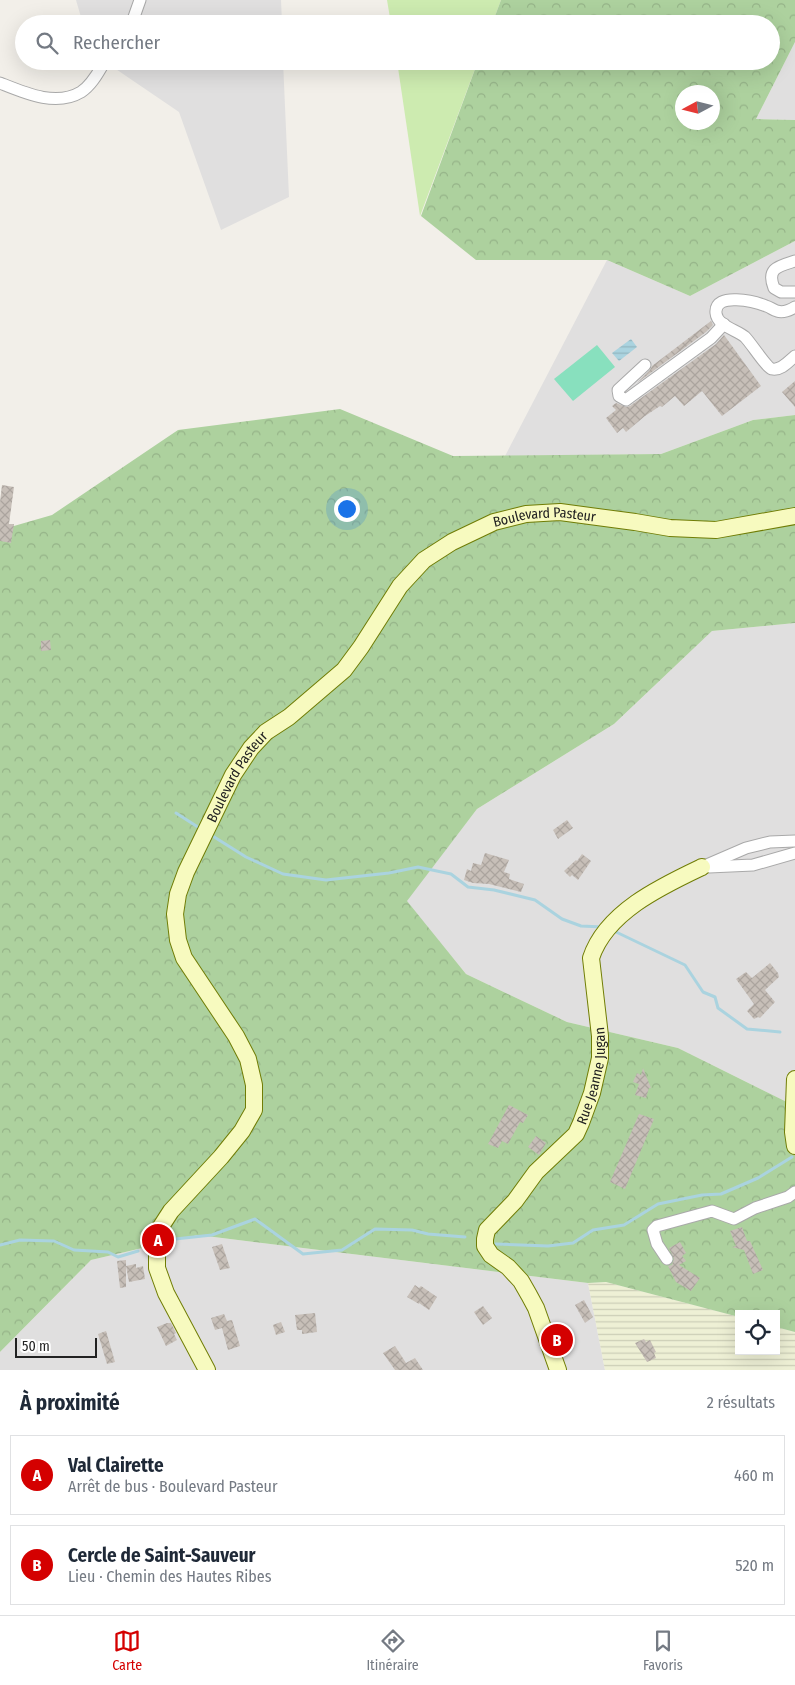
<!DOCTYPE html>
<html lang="fr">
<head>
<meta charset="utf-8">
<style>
  body { margin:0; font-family:"Fira Sans Condensed",sans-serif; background:#f6f6f7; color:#1f2937 }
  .controls { position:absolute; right:15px; bottom:15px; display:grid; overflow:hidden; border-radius:0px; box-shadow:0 5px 20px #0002 }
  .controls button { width:45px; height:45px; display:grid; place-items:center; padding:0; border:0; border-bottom:1px solid #e0e1e3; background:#fff; color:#1f2937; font:25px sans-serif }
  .compass { position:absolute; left:675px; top:85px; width:45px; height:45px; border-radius:50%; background:#fff; box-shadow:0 5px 20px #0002; rotate:263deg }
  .scale { position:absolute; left:15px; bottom:12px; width:82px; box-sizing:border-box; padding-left:5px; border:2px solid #222; border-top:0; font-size:14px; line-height:18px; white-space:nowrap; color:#222; -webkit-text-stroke:4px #fff; paint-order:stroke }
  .you { position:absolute; left:346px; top:508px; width:18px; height:18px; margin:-12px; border:4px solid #fff; border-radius:50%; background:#1a73e8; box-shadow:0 0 0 8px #1a73e833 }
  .badge { display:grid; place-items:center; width:32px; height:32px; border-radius:50%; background:#d40000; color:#fff; font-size:16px; font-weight:700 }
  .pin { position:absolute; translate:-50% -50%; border:2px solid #fff; box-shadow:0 1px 5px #0006 }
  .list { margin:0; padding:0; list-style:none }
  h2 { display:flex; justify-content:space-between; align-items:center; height:65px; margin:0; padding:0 20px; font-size:21px }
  h2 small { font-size:16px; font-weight:400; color:#747a83 }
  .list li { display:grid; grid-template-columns:32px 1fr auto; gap:15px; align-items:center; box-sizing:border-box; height:80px; margin:0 10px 10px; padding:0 10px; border:1px solid #e0e1e3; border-radius:0px }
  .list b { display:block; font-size:19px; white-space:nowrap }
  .list p { margin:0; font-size:16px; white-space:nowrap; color:#747a83 }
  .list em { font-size:16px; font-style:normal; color:#747a83 }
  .icon { flex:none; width:28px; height:28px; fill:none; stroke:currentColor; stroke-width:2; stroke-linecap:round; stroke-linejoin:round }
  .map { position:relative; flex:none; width:795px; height:1370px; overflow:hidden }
  .search { position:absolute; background:#fff; box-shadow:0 5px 20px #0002; left:15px; right:15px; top:15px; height:55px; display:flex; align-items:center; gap:12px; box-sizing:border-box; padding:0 18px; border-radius:28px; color:#747a83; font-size:19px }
  .sheet { height:245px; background:#fff }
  nav { display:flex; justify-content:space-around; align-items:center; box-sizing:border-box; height:70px; border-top:1px solid #e0e1e3; background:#fff; font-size:14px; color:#747a83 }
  nav a { display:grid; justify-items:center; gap:2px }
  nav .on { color:#d40000 }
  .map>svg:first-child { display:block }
  .residential { fill:#e0dfdf }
  .farmland { fill:url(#farmland-rules) }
  .grass { fill:#cdebb0 }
  .forest { fill:url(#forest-crowns); fill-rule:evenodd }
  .pitch { fill:#88e0be }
  .water { fill:url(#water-rules) }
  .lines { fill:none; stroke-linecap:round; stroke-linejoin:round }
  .stream { stroke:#aad3df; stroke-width:3 }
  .building { fill:url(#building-cross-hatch) }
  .street-casing { stroke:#a9a9a9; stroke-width:13 }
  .secondary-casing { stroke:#707d05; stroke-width:18 }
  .street { stroke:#fff; stroke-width:11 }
  .secondary { stroke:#f7fabf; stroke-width:16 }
  .labels { text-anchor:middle; stroke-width:5; stroke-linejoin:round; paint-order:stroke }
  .street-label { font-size:14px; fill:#222; stroke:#fff }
</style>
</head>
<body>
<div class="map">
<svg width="795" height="1370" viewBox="0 0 795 1370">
  <defs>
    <pattern id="farmland-rules" width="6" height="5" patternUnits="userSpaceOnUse" patternTransform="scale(1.25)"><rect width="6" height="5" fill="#eef0d5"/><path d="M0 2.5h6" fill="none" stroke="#ccceb7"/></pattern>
    <pattern id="forest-crowns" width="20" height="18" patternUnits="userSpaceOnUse" patternTransform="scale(1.25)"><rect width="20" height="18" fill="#add19e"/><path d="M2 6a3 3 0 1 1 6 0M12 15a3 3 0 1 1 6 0" fill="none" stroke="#95b388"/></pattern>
    <pattern id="water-rules" width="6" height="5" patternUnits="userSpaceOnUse" patternTransform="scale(1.25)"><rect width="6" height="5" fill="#aad3df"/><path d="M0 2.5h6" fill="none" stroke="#92b5bf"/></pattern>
    <pattern id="building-cross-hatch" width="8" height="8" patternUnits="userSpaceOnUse" patternTransform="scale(1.25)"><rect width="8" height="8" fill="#c7bfb8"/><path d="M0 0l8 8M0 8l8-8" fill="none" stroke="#aba49e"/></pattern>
  </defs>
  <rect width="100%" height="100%" fill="#f2efe9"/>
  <g class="residential">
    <path d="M76,0H281L282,24H83Z"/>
    <path d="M795,42V120L756,119Z"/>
    <path d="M104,61H283L289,197L221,230L179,112Z"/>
    <path d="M795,241V415L753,420L661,454L505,456L607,260L690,296Z"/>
    <path d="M795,623V1106L678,1048L567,1022L466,974L406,901L477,809L614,724L712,631Z"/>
    <path d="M198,1235L588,1283L605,1370H0V1352L91,1260Z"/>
  </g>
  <path class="farmland" d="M606,1282L739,1317V1351H776V1327L795,1332V1370H605L588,1283Z"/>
  <g class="grass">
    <path d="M387,0H501L492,24H391Z"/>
    <path d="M397,61H478L420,216Z"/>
  </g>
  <g class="forest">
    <path d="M501,0H795V42L756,119L795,120V241L690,296L607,260H476L421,216L478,61H771V24H492ZM682,92H712V122H682Z"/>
    <path d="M340,409L453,456L661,454L753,420L795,415V623L712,631L614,724L477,809L407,901L466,974L567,1022L678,1048L795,1106V1332L776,1327V1314H739V1317L606,1282L588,1283L198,1235L91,1260L0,1352V530L52,515L178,430Z"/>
  </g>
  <path class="pitch" d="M597,345L615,367L573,401L554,379Z"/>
  <path class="water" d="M631,339L637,347L619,361L612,353Z"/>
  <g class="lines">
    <g class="stream">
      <path d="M176,813L201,829"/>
      <path d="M211,835L246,857L283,874L326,880L389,873L418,867L451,874L468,887L494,890L535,900L562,919L581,926L603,927"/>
      <path d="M614,931L685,965L703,992L715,997L718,1008L747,1029L780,1032"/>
      <path d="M166,1240L212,1235L255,1219L303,1254L342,1250L375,1229L412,1230L428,1234L465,1237"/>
      <path d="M496,1244L548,1246L573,1243L593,1230L624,1225L658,1204L702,1195L721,1194L758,1178L792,1157"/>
      <path d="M0,1245L20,1240L54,1241L74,1250L108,1252L118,1257L138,1251"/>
    </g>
  </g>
  <g class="building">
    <path d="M711,321L713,325L706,332L637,383L650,370L652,366Z"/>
    <path d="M724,335L761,386L722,416L702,391L684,406L675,396L662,407L660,406L645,416L626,432L623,428L617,433L606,418L616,410L612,406L616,403L626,407L630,406L716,344Z"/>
    <path d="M795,381V407L782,392Z"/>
    <path d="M2,485L14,487L9,524H14L11,543L0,541V502Z"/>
    <path d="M50,640L51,650L41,651V641Z"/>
    <path d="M567,820L573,828L558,839L553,830Z"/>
    <path d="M485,853L509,860L504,872L510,874L509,879L524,884L521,892L489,884L473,883L464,880L467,869L471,871L473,863L481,865Z"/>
    <path d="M582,854L591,861L578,880L572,875L570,877L564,871L576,860L577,861Z"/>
    <path d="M770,963L778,973L779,977L765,990L775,1002L760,1018L758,1017L754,1019L747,1011L754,1004L736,979L746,972L752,978Z"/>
    <path d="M643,1068L651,1088H649L646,1098L635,1095L639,1084L633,1082L637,1073L641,1075Z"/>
    <path d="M509,1105L528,1115L523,1123L520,1122L508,1144L502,1141L498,1148L488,1144Z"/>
    <path d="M639,1114L654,1119L625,1189L610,1182Z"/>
    <path d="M536,1136L546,1143L539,1155L528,1147Z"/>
    <path d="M742,1227L747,1241H750L763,1270L753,1274L744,1250L732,1247L736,1246L730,1231Z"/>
    <path d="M680,1242L686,1253L682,1256L686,1261L679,1265L700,1278L691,1291L676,1282L668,1266L672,1265L674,1259L669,1248Z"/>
    <path d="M222,1244L230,1268L220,1270L212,1247Z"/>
    <path d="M126,1260V1287L120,1288L117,1261Z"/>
    <path d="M136,1264V1268L143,1266L145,1279L129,1282L126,1266Z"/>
    <path d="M415,1285L419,1288L421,1286L437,1297L429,1310L419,1303V1304L407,1297Z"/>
    <path d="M584,1300L593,1317L585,1323L575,1305Z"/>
    <path d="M483,1306L492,1318L483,1325L474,1312Z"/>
    <path d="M315,1313L317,1332L302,1334V1330H297L295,1315Z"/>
    <path d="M224,1314L227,1321L232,1320L240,1346L228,1350L222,1328L215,1330L211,1318Z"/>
    <path d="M281,1322L285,1332L276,1335L273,1325Z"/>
    <path d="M167,1323H171L176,1333L174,1334L177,1340L166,1346L157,1327Z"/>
    <path d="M106,1331L115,1362L107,1364L98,1334Z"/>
    <path d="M644,1339L646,1342L650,1340L656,1352L654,1353L656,1358L647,1362L635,1343Z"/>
    <path d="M395,1346L406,1363L415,1358L423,1370H395L383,1353Z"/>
  </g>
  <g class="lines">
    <g class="street-casing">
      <g id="street">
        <path d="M130,24L134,17L140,0"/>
        <path d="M0,83C25,93 56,107 81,92C92,85 99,71 105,61"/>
        <path d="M795,261C779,266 766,268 774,288L781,292H795"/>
        <path d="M795,307C790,310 783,313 777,311C773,310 770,307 766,306C756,302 714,291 716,313C717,326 737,330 745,337C751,343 766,367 772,369C781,371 789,361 795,356"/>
        <path d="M645,365L618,390L619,396L626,400L630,397L711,338L724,324"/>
        <path d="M702,867L746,848L770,842L795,841"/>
        <path d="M709,867L753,865L795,853"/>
        <path d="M667,1259L657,1244L653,1230L657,1226L712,1211L734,1219L755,1208L788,1197L795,1192"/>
      </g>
    </g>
    <g class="secondary-casing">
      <g id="secondary">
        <path d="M795,1079L793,1132L795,1146"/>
        <path id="s1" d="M207,1370L166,1293L157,1268V1247L160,1228L171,1211L221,1157L242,1131L254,1110V1085L248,1059L236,1036L184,958L178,940L175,914L178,894L186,872L233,775L251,748L266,732L289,717L344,670L361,647L400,586L424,560L452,542L494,522L526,514L560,512L635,522L670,528L716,530L795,516"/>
        <path id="s2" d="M558,1370L536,1308L529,1295L521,1281L508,1267L491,1255L485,1246V1239L487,1230L515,1201L536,1172L576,1134L581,1123L592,1093L600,1058V1036L591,958C606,912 662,886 702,867"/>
      </g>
    </g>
    <use href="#street" class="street"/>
    <use href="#secondary" class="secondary"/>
  </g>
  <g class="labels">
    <g class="street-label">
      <text dy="5" stroke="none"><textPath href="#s1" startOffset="1095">Boulevard Pasteur</textPath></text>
      <text dy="5" stroke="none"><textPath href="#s1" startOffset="674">Boulevard Pasteur</textPath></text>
      <text dy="5" stroke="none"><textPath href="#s2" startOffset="356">Rue Jeanne Jugan</textPath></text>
    </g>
  </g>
</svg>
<div class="controls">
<button><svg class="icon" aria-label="locate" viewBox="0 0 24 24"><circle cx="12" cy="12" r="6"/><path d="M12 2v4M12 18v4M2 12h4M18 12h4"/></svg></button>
</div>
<svg class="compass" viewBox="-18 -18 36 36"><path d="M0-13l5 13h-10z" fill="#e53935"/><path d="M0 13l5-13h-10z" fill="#747a83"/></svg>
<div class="scale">50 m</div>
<div class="you"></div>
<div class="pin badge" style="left:158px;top:1240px">A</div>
<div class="pin badge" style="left:557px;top:1340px">B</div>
<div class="search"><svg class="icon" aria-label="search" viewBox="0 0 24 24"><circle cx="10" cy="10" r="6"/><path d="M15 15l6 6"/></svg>Rechercher</div>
</div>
<section class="sheet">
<h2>À proximité<small>2 résultats</small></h2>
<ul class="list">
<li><span class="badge">A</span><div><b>Val Clairette</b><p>Arrêt de bus · Boulevard Pasteur</p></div><em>460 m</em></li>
<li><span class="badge">B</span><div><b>Cercle de Saint-Sauveur</b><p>Lieu · Chemin des Hautes Ribes</p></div><em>520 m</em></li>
</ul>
</section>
<nav>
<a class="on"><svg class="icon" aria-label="map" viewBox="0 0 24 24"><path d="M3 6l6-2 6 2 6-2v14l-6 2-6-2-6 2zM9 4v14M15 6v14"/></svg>Carte</a>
<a><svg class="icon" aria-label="directions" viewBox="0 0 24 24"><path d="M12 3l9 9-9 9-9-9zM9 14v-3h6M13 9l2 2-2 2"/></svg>Itinéraire</a>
<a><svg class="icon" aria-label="saved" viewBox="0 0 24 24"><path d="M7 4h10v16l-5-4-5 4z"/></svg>Favoris</a>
</nav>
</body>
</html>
